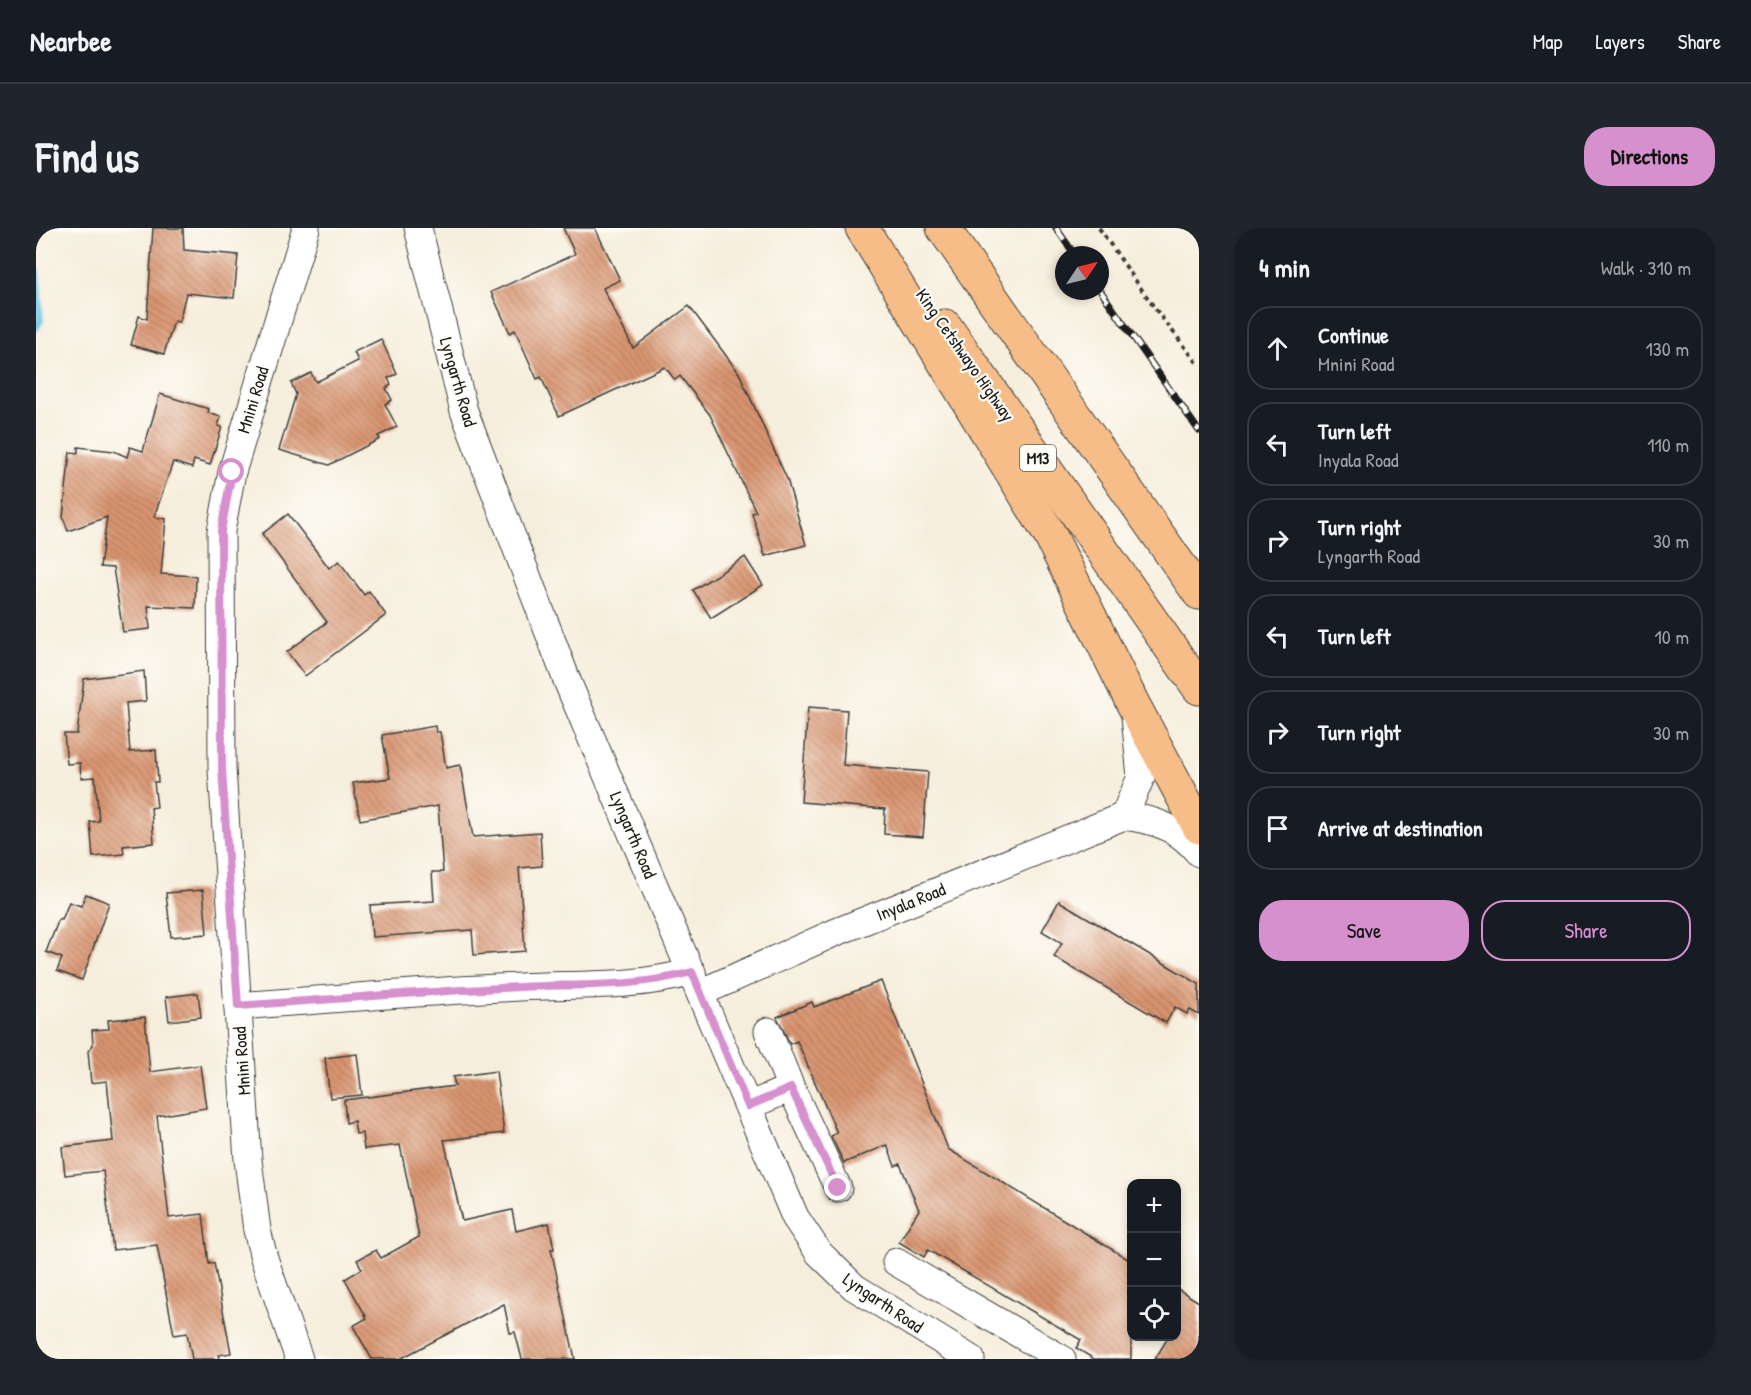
<!DOCTYPE html>
<html lang="en">
<head>
<meta charset="utf-8">
<style>
  body { margin:0; font-family:"Patrick Hand",sans-serif; background:#20242c; color:#f1f3f6 }
  .controls { position:absolute; right:18px; bottom:18px; display:grid; overflow:hidden; border-radius:12px; box-shadow:0 3px 9px #0003 }
  .controls button { width:54px; height:54px; display:grid; place-items:center; padding:0; border:0; border-bottom:2px solid #363941; background:#171b24; color:#f1f3f6; font:30px sans-serif }
  .compass { position:absolute; left:1019px; top:18px; width:54px; height:54px; border-radius:50%; background:#171b24; box-shadow:0 3px 9px #0003; rotate:55deg }
  .stop { position:absolute; width:18px; height:18px; margin:-14px; border:4px solid #d690ce; border-radius:50%; background:#fff }
  .stop.end { background:#d690ce; border-color:#fff; box-shadow:0 2px 6px #0008 }
  .list { margin:0; padding:0; list-style:none }
  h2 { display:flex; justify-content:space-between; align-items:center; height:78px; margin:0; padding:0 24px; font-size:26px }
  h2 small { font-size:20px; font-weight:400; color:#9ea1a6 }
  .list li { display:grid; grid-template-columns:39px 1fr auto; gap:18px; align-items:center; box-sizing:border-box; height:84px; margin:0 12px 12px; padding:0 12px; border:2px solid #363941; border-radius:24px }
  .list b { display:block; font-size:22px; white-space:nowrap }
  .list p { margin:0; font-size:20px; white-space:nowrap; color:#9ea1a6 }
  .list em { font-size:20px; font-style:normal; color:#9ea1a6 }
  .actions { display:flex; gap:12px; padding:18px 24px }
  .actions a { flex:1; padding:14px 0; border:2px solid #d690ce; border-radius:24px; text-align:center; font-size:21px; color:#d690ce }
  .actions .main { background:#d690ce; color:#111 }
  .icon { flex:none; width:33px; height:33px; fill:none; stroke:currentColor; stroke-width:2; stroke-linecap:round; stroke-linejoin:round }
  .map { position:relative; flex:none; width:1163px; height:1131px; overflow:hidden; border-radius:24px }
  header { display:flex; align-items:center; gap:36px; box-sizing:border-box; height:84px; padding:0 30px; background:#171b24; border-bottom:2px solid #363941 }
  header strong { font-size:28px }
  nav { display:flex; gap:33px; margin-inline-start:auto; font-size:21px }
  .intro { display:flex; align-items:center; justify-content:space-between; box-sizing:border-box; height:144px; padding:0 36px }
  h1 { margin:0; font-size:42px }
  .button { padding:15px 27px; border-radius:24px; background:#d690ce; color:#111; font-size:21px; font-weight:700 }
  main { display:flex; gap:36px; padding:0 36px }
  aside { flex:1; background:#171b24; border-radius:24px; box-shadow:0 3px 9px #0003 }
  .map>svg:first-child { display:block }
  .lines { fill:none; stroke-linecap:round; stroke-linejoin:round }
  .stream { stroke:#64c1e2; stroke-width:8 }
  .building { fill:url(#building-back-hatch) }
  .minor-casing { stroke:#3d3c39; stroke-width:29 }
  .motorway-casing { stroke:#3d3c39; stroke-width:35 }
  .path { stroke:#3d3c39; stroke-width:4; stroke-dasharray:4.5 4.5; stroke-linecap:butt }
  .minor { stroke:#fff; stroke-width:27 }
  .motorway { stroke:#f7bd88; stroke-width:33 }
  .rail-casing { stroke:#1c1c1c; stroke-width:7 }
  .rail { stroke:#fdfcf7; stroke-width:4.5; stroke-dasharray:14; stroke-linecap:butt }
  .route { stroke:#d690ce; stroke-width:8 }
  .labels { text-anchor:middle; stroke-width:4.5; stroke-linejoin:round; paint-order:stroke }
  .shield { fill:#fdfcf7; stroke:#605f5e; stroke-width:1.5 }
  .shield-label { font-size:16px; font-weight:bold; fill:#1c1c1c }
  .street-label { font-size:18px; fill:#1c1c1c; stroke:#fdfcf7 }
</style>
</head>
<body>
<header>
<strong>Nearbee</strong>
<nav><a>Map</a><a>Layers</a><a>Share</a></nav>
</header>
<div class="intro"><h1>Find us</h1><a class="button">Directions</a></div>
<main>
<div class="map">
<svg width="1163" height="1131" viewBox="0 0 1163 1131">
  <defs>
    <pattern id="building-back-hatch" width="6" height="6" patternUnits="userSpaceOnUse" patternTransform="scale(1.5)"><rect width="6" height="6" fill="#d9946f"/><path d="M-1 5l2 2M0 0l6 6M5-1l2 2" fill="none" stroke="#af785a"/></pattern>
  </defs>
  <rect width="100%" height="100%" fill="#fdfcf7"/>
  <filter id="ink" filterUnits="userSpaceOnUse"><feTurbulence type="fractalNoise" baseFrequency=".0167" numOctaves="2"/><feDisplacementMap in="SourceGraphic" scale="12" xChannelSelector="R" yChannelSelector="G"/><feConvolveMatrix kernelMatrix="1 2 1 2 8 2 1 2 1" color-interpolation-filters="sRGB"/></filter>
  <filter id="wash" filterUnits="userSpaceOnUse"><feTurbulence type="fractalNoise" baseFrequency=".008" numOctaves="4" result="noise"/><feDisplacementMap in="SourceGraphic" scale="24" xChannelSelector="R" yChannelSelector="G"/><feGaussianBlur stdDeviation="1.35" result="paint"/><feColorMatrix in="noise" values="0 0 0 0 0 0 0 0 0 0 0 0 0 0 0 0 0 1.4 0 .05"/><feComposite in="paint" operator="in"/></filter>
  <g filter="url(#wash)">
    <rect width="100%" height="100%" fill="#f6eedc"/>
    <g class="lines">
      <path class="stream" d="M0,43L4,92L0,99"/>
    </g>
    <g id="blocks">
      <g class="building">
        <path d="M117,0H147L148,22L202,27L198,70L150,65L143,94L138,93L128,126L95,117L103,88L111,91Z"/>
        <path d="M527,0H559L584,52L567,60L597,120L653,78L703,145L751,251L770,317L729,328L716,285L720,284L674,187L644,148L639,152L629,139L523,188L505,149L501,151L479,102L474,105L455,64L539,26Z"/>
        <path d="M345,111L361,146L352,150L355,157L350,160L356,172L349,176L361,199L342,208L344,211L293,237L243,222L260,166L255,155L275,145L280,154L322,133L318,124Z"/>
        <path d="M124,166L173,181L172,185L185,189L182,198L186,199L174,237L158,232L156,240L137,234L118,289L130,291L125,346L160,348L159,380L112,378L114,401L87,404L77,340L64,339L71,289L32,303L27,289L34,224L42,225V219L78,223L91,229L94,219L107,223Z"/>
        <path d="M252,286L293,340L303,333L328,367L333,363L350,387L269,448L251,424L291,394L226,306Z"/>
        <path d="M709,329L727,357L675,390L657,362Z"/>
        <path d="M108,443L110,473L90,475L94,524L120,522L122,554H118L121,579L115,580L118,615L87,618L88,626L57,629L54,594L63,593L59,549L45,550L44,535L31,536L28,506H41L48,451Z"/>
        <path d="M772,479L811,482L807,537L892,544L887,609L848,606L849,581L765,574Z"/>
        <path d="M399,498L400,504H404L410,540L424,537L437,609L504,604L506,638L483,640L489,723L438,727L436,702L336,709L334,677L398,673L396,644H407L402,578L324,592L317,555L354,550L346,507Z"/>
        <path d="M167,662L171,706L135,709L130,665Z"/>
        <path d="M50,666L73,675L46,752L21,743L26,730L10,724L23,691L26,692L33,674L45,678Z"/>
        <path d="M1023,673L1163,756V787L1154,782L1151,786L1139,779L1130,795L1018,729L1026,715L1006,703Z"/>
        <path d="M845,753L912,921L1095,1033V1131H1058L1040,1120L1045,1112L892,1022L888,1029L863,1014L883,982L864,936L859,938L851,917L808,935L795,908L801,905L761,813L754,816L741,789L776,774L778,779Z"/>
        <path d="M162,765L165,789L133,793L130,769Z"/>
        <path d="M109,789L114,844L164,837L170,880L121,888L133,990L167,986L173,1036L178,1035L195,1125L183,1127L184,1131H156L151,1105L138,1107L121,1017L77,1022L67,943L29,947L26,919L77,913L71,853L55,855L52,823L57,817L56,802L73,801L72,792Z"/>
        <path d="M321,826L326,867L294,870L289,830Z"/>
        <path d="M460,843L468,905L408,912L426,993L476,982L480,1003L513,995L518,1021H515L539,1131H486L479,1104L474,1105L468,1076L364,1131H336L317,1098L331,1090L309,1051L326,1041L321,1032L340,1022L345,1030L383,1009L364,917L328,921L326,905L320,906L318,893L310,895L308,872L419,858L417,849Z"/>
        <path d="M1140,1060L1163,1074V1131H1119L1133,1108H1140Z"/>
      </g>
    </g>
  </g>
  <g filter="url(#ink)">
    <use href="#blocks" fill-opacity="0" stroke="#3d3c39" stroke-width="1.5"/>
    <g class="lines">
      <g class="minor-casing">
        <g id="minor">
          <path d="M382,0L428,183L532,455L759,989L783,1025L818,1059L935,1131"/>
          <path d="M1088,588L1105,549L1099,488"/>
          <path d="M664,765L798,705L1088,588C1121,592 1142,600 1163,625"/>
          <path d="M202,778C296,771 390,763 484,759C542,756 599,760 656,744"/>
          <path d="M732,803L755,860L802,960"/>
          <path d="M712,878L755,860"/>
          <path d="M860,1034L1026,1131"/>
          <path d="M263,1131L228,1030L221,1002L212,932L186,541L185,303L196,244L270,0"/>
        </g>
      </g>
      <g class="motorway-casing">
        <g id="motorway">
          <path d="M826,0L1014,307L1097,476L1163,599"/>
          <path d="M907,0L1163,365"/>
          <path d="M909,98L1163,460"/>
        </g>
      </g>
      <path class="path" d="M1063,0L1120,82L1163,137"/>
      <use href="#minor" class="minor"/>
      <use href="#motorway" class="motorway"/>
      <g class="rail-casing">
        <g id="rail">
          <path d="M1020,0L1039,27"/>
          <path d="M1064,62L1163,203"/>
        </g>
      </g>
      <use href="#rail" class="rail"/>
    </g>
  </g>
  <g class="lines" filter="url(#ink)">
    <path class="route" d="M196,244L185,303L186,541L202,778C296,771 390,763 484,759C542,756 599,760 656,744L712,878L755,860L802,960"/>
  </g>
  <g class="labels">
    <rect class="shield" x="984" y="217" width="36" height="26" rx="4.5"/>
    <g class="shield-label">
      <text x="1002" y="236">M13</text>
    </g>
    <g class="street-label">
      <text transform="translate(929 127) rotate(55)" y="6">King Cetshwayo Highway</text>
      <text transform="translate(422 154) rotate(74)" y="6">Lyngarth Road</text>
      <text transform="translate(217 172) rotate(-73)" y="6">Mnini Road</text>
      <text transform="translate(597 607) rotate(67)" y="6">Lyngarth Road</text>
      <text transform="translate(875 674) rotate(-22)" y="6">Inyala Road</text>
      <text transform="translate(206 833) rotate(-94)" y="6">Mnini Road</text>
      <text transform="translate(847 1075) rotate(34)" y="6">Lyngarth Road</text>
    </g>
  </g>
</svg>
<div class="controls">
<button>+</button>
<button>−</button>
<button><svg class="icon" aria-label="locate" viewBox="0 0 24 24"><circle cx="12" cy="12" r="6"/><path d="M12 2v4M12 18v4M2 12h4M18 12h4"/></svg></button>
</div>
<svg class="compass" viewBox="-18 -18 36 36"><path d="M0-13l5 13h-10z" fill="#e53935"/><path d="M0 13l5-13h-10z" fill="#9ea1a6"/></svg>
<div class="stop" style="left:196px;top:244px"></div>
<div class="stop end" style="left:802px;top:960px"></div>
</div>
<aside>
<h2>4 min<small>Walk · 310 m</small></h2>
<ul class="list">
<li><svg class="icon" aria-label="ahead" viewBox="0 0 24 24"><path d="M12 20V5M6 11l6-6 6 6"/></svg><div><b>Continue</b><p>Mnini Road</p></div><em>130 m</em></li>
<li><svg class="icon" aria-label="left" viewBox="0 0 24 24"><path d="M17 20v-9H6M10 6l-5 5 5 5"/></svg><div><b>Turn left</b><p>Inyala Road</p></div><em>110 m</em></li>
<li><svg class="icon" aria-label="right" viewBox="0 0 24 24"><path d="M7 20v-9h11M14 6l5 5-5 5"/></svg><div><b>Turn right</b><p>Lyngarth Road</p></div><em>30 m</em></li>
<li><svg class="icon" aria-label="left" viewBox="0 0 24 24"><path d="M17 20v-9H6M10 6l-5 5 5 5"/></svg><div><b>Turn left</b></div><em>10 m</em></li>
<li><svg class="icon" aria-label="right" viewBox="0 0 24 24"><path d="M7 20v-9h11M14 6l5 5-5 5"/></svg><div><b>Turn right</b></div><em>30 m</em></li>
<li><svg class="icon" aria-label="arrive" viewBox="0 0 24 24"><path d="M6 21V4h12l-3 4 3 4H6"/></svg><div><b>Arrive at destination</b></div></li>
</ul>
<div class="actions"><a class="main">Save</a><a>Share</a></div>
</aside>
</main>
</body>
</html>
